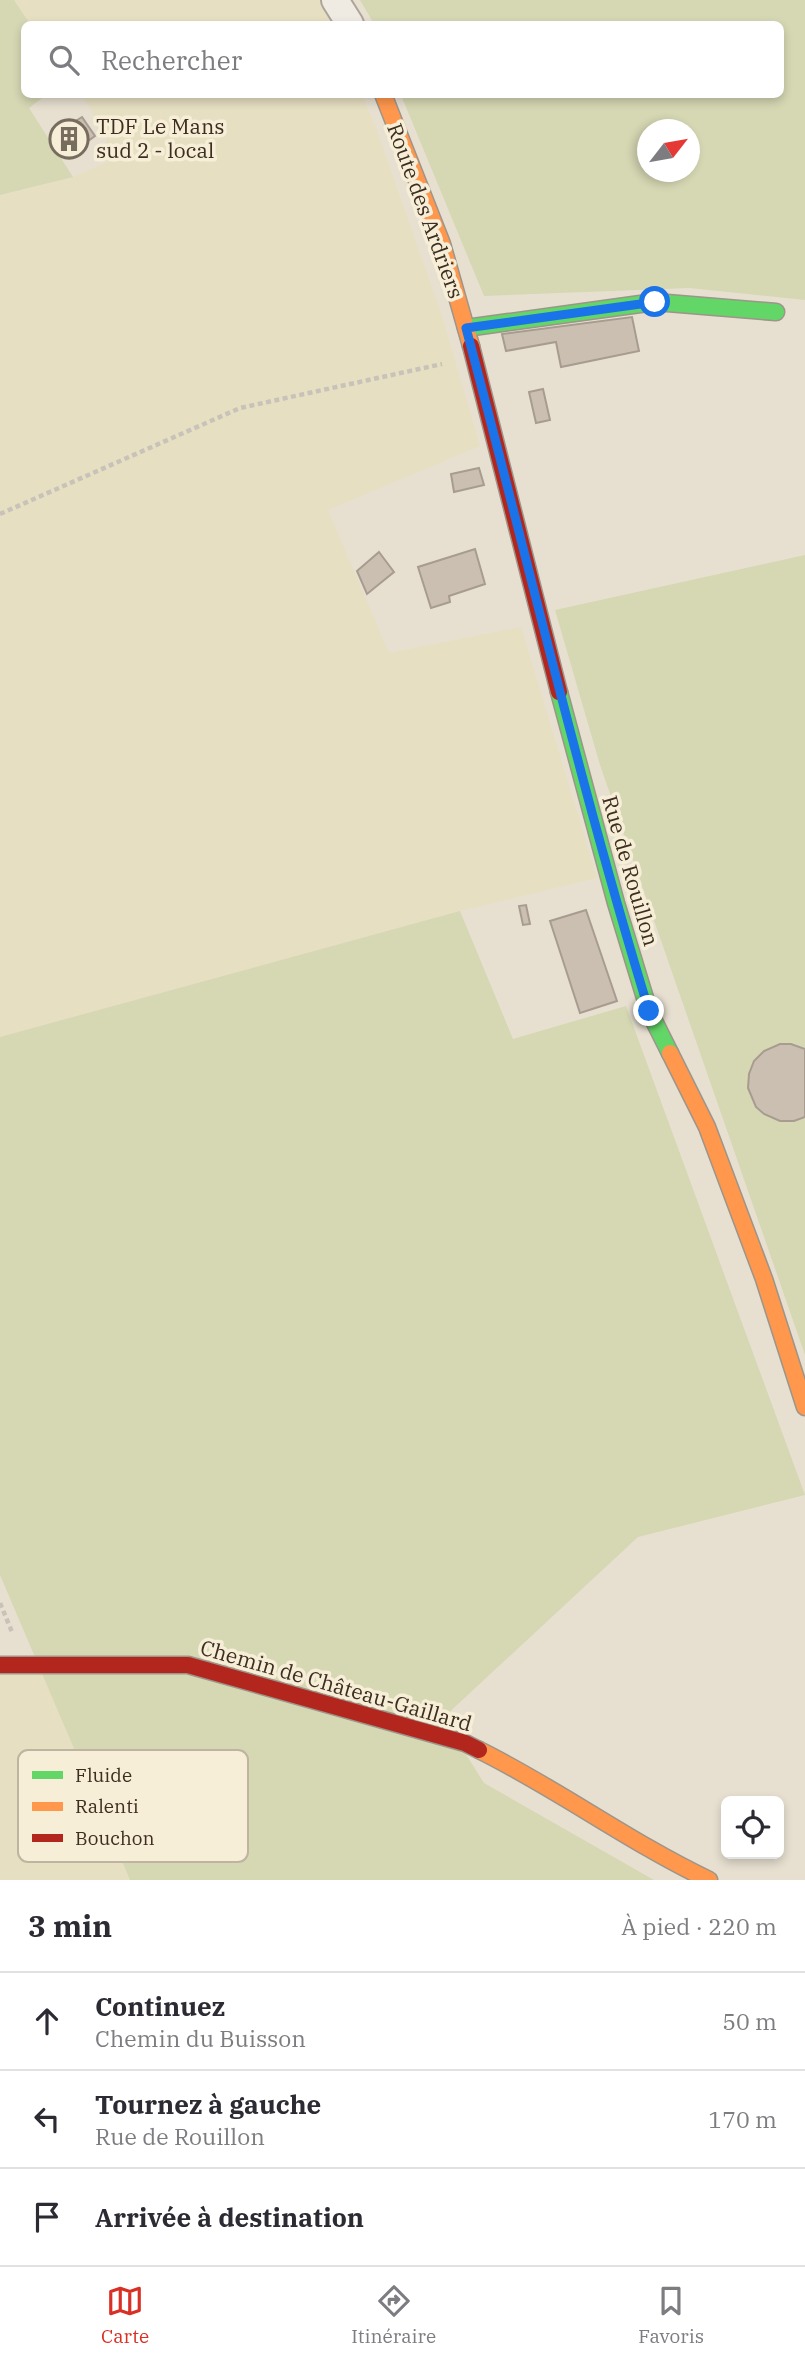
<!DOCTYPE html>
<html lang="fr">
<head>
<meta charset="utf-8">
<style>
  body { margin:0; font-family:"IBM Plex Serif",serif; background:#f7f7f7; color:#2b2b33 }
  .controls { position:absolute; right:21px; bottom:21px; display:grid; overflow:hidden; border-radius:10px; box-shadow:0 4px 10px #0003 }
  .controls button { width:63px; height:63px; display:grid; place-items:center; padding:0; border:0; border-bottom:2px solid #e1e1e2; background:#fff; color:#2b2b33; font:35px sans-serif }
  .compass { position:absolute; left:637px; top:119px; width:63px; height:63px; border-radius:50%; background:#fff; box-shadow:0 4px 10px #0003; rotate:59deg }
  .stop { position:absolute; width:21px; height:21px; margin:-16px; border:5px solid #1a73e8; border-radius:50%; background:#fff }
  .stop.end { background:#1a73e8; border-color:#fff; box-shadow:0 2px 7px #0008 }
  .list { margin:0; padding:0; list-style:none }
  h2 { display:flex; justify-content:space-between; align-items:center; height:91px; margin:0; padding:0 28px; font-size:30px }
  h2 small { font-size:23px; font-weight:400; color:#7c7c81 }
  .list li { display:grid; grid-template-columns:46px 1fr auto; gap:21px; align-items:center; box-sizing:border-box; height:98px; padding:0 28px; border-top:2px solid #e1e1e2 }
  .list b { display:block; font-size:26px; white-space:nowrap }
  .list p { margin:0; font-size:23px; white-space:nowrap; color:#7c7c81 }
  .list em { font-size:23px; font-style:normal; color:#7c7c81 }
  .icon { flex:none; width:38px; height:38px; fill:none; stroke:currentColor; stroke-width:2; stroke-linecap:round; stroke-linejoin:round }
  .map { position:relative; flex:none; width:805px; height:1880px; overflow:hidden }
  .search { position:absolute; background:#fff; box-shadow:0 4px 10px #0003; left:21px; right:21px; top:21px; height:77px; display:flex; align-items:center; gap:18px; box-sizing:border-box; padding:0 24px; border-radius:10px; color:#7c7c81; font-size:26px }
  .sheet { height:385px; background:#fff }
  nav { display:flex; justify-content:space-around; align-items:center; box-sizing:border-box; height:98px; border-top:2px solid #e1e1e2; background:#fff; font-size:19px; color:#7c7c81 }
  nav a { display:grid; justify-items:center; gap:4px }
  nav .on { color:#d93025 }
  .map>svg:first-child { display:block }
  .farmland { fill:#e6dfc2 }
  .green { fill:#d6d7b3; fill-rule:evenodd }
  .building { fill:#cbbfb2; stroke:#a89c90; stroke-width:2 }
  .lines { fill:none; stroke-linecap:round; stroke-linejoin:round }
  .street-casing { stroke:#ada599; stroke-width:30 }
  .fast-casing { stroke:#9c958a; stroke-width:19 }
  .slow-casing { stroke:#9c958a; stroke-width:19 }
  .jam-casing { stroke:#9c958a; stroke-width:19 }
  .path { stroke:#c8c2b9; stroke-width:4.5; stroke-dasharray:5 3.5; stroke-linecap:butt }
  .street { stroke:#efebe3; stroke-width:26 }
  .fast { stroke:#63d668; stroke-width:16 }
  .slow { stroke:#ff974d; stroke-width:16 }
  .jam { stroke:#b3261e; stroke-width:16 }
  .route { stroke:#1a73e8; stroke-width:9 }
  .labels { text-anchor:middle; stroke-width:7; stroke-linejoin:round; paint-order:stroke }
  .poi-label { font-size:21px; fill:#3d2e20; stroke:#f7eed8; text-anchor:start }
  .street-label { font-size:21px; fill:#3d2e20; stroke:#f7eed8 }
  .key { fill:#f7eed8; stroke:#bfb4a1; stroke-width:2 }
  .key-label { font-size:19px; fill:#3d2e20 }
</style>
</head>
<body>
<div class="map">
<svg width="805" height="1880" viewBox="0 0 805 1880">
  <rect width="100%" height="100%" fill="#e7e0d1"/>
  <g class="farmland">
    <path d="M14,0H320L331,24H30Z"/>
    <path d="M83,95H362L375,125L442,316L480,446L328,510L389,653L521,627L597,878L460,911L0,1037V195L73,177L108,162L106,138Z"/>
    <path d="M41,1669L130,1880H0V1671Z"/>
  </g>
  <g class="green">
    <path d="M0,0H14L30,24H24V94L46,95L29,108L73,177L0,195Z"/>
    <path d="M360,0H805V300L689,288L484,296L401,95L780,94V24H374ZM648,130H690V172H648Z"/>
    <path d="M805,555V1355L600,765L555,610Z"/>
    <path d="M460,911L513,1039L626,1006L805,1495L638,1537L443,1718L484,1783L654,1880H130L0,1575V1037Z"/>
  </g>
  <g class="building">
    <path d="M82,117L95,136L88,141L74,122Z"/>
    <path d="M69,123L82,148L69,154L56,130Z"/>
    <path d="M632,317L639,351L561,367L556,342L506,351L502,334Z"/>
    <path d="M543,389L550,420L536,423L529,392Z"/>
    <path d="M479,468L484,485L454,492L451,474Z"/>
    <path d="M475,549L485,584L449,596L450,602L431,608L418,567Z"/>
    <path d="M379,552L394,572L367,594L357,571Z"/>
    <path d="M526,905L530,924L523,925L519,906Z"/>
    <path d="M586,910L617,1001L580,1013L550,921Z"/>
    <path d="M780,1044H791L805,1049V1117L794,1121H780L764,1114L756,1107L748,1088L749,1074L754,1061L764,1051Z"/>
  </g>
  <g class="lines">
    <g class="street-casing">
      <path id="street" d="M335,0L350,24"/>
    </g>
    <g class="fast-casing">
      <g id="fast">
        <path d="M466,328L655,302L776,312"/>
        <path d="M559,692L616,903L649,1011L670,1053"/>
      </g>
    </g>
    <g class="slow-casing">
      <g id="slow">
        <path d="M383,94L442,244L471,346"/>
        <path d="M670,1053L707,1127L764,1279L805,1407"/>
        <path d="M479,1750C558,1789 629,1842 709,1880"/>
      </g>
    </g>
    <g class="jam-casing">
      <g id="jam">
        <path d="M471,346L559,692"/>
        <path d="M0,1665H188L465,1743L479,1750"/>
      </g>
    </g>
    <g class="path">
      <path d="M0,514L240,408L442,364"/>
      <path d="M0,1603L12,1632"/>
    </g>
    <use href="#street" class="street"/>
    <use href="#fast" class="fast"/>
    <use href="#slow" class="slow"/>
    <use href="#jam" class="jam"/>
  </g>
  <g class="lines">
    <path class="route" d="M649,1011C580,786 527,556 466,328L655,302"/>
  </g>
  <defs>
    <g id="building-ring" transform="scale(2.0125)"><circle r="9.5" fill="#f7eed8" stroke="#786c5e" stroke-width="1.5"/><path d="M-4-6H4V6H1V3H-1V6H-4ZM-2.5-4.3h1.7v1.8h-1.7ZM.8-4.3h1.7v1.8H.8ZM-2.5-1h1.7V.8h-1.7ZM.8-1h1.7V.8H.8Z" fill="#786c5e"/></g>
  </defs>
  <g fill-rule="evenodd">
    <use href="#building-ring" x="69" y="139"/>
  </g>
  <g class="labels">
    <g class="poi-label">
      <text x="96" y="134">TDF Le Mans<tspan x="96" dy="24">sud 2 - local</tspan></text>
    </g>
    <g class="street-label">
      <text transform="translate(425 211) rotate(70)" y="7">Route des Ardriers</text>
      <text transform="translate(630 871) rotate(74)" y="7">Rue de Rouillon</text>
      <text transform="translate(336 1686) rotate(16)" y="7">Chemin de Château-Gaillard</text>
    </g>
  </g>
  <rect x="18" y="1750" width="230" height="112" rx="10" class="key"/>
  <rect x="32" y="1771" width="31" height="8" fill="#63d668"/>
  <rect x="32" y="1802" width="31" height="9" fill="#ff974d"/>
  <rect x="32" y="1834" width="31" height="8" fill="#b3261e"/>
  <g class="key-label">
    <text x="75" y="1782">Fluide</text>
    <text x="75" y="1813">Ralenti</text>
    <text x="75" y="1845">Bouchon</text>
  </g>
</svg>
<div class="controls">
<button><svg class="icon" aria-label="locate" viewBox="0 0 24 24"><circle cx="12" cy="12" r="6"/><path d="M12 2v4M12 18v4M2 12h4M18 12h4"/></svg></button>
</div>
<svg class="compass" viewBox="-18 -18 36 36"><path d="M0-13l5 13h-10z" fill="#e53935"/><path d="M0 13l5-13h-10z" fill="#7c7c81"/></svg>
<div class="stop" style="left:655px;top:302px"></div>
<div class="stop end" style="left:649px;top:1011px"></div>
<div class="search"><svg class="icon" aria-label="search" viewBox="0 0 24 24"><circle cx="10" cy="10" r="6"/><path d="M15 15l6 6"/></svg>Rechercher</div>
</div>
<section class="sheet">
<h2>3 min<small>À pied · 220 m</small></h2>
<ul class="list">
<li><svg class="icon" aria-label="ahead" viewBox="0 0 24 24"><path d="M12 20V5M6 11l6-6 6 6"/></svg><div><b>Continuez</b><p>Chemin du Buisson</p></div><em>50 m</em></li>
<li><svg class="icon" aria-label="left" viewBox="0 0 24 24"><path d="M17 20v-9H6M10 6l-5 5 5 5"/></svg><div><b>Tournez à gauche</b><p>Rue de Rouillon</p></div><em>170 m</em></li>
<li><svg class="icon" aria-label="arrive" viewBox="0 0 24 24"><path d="M6 21V4h12l-3 4 3 4H6"/></svg><div><b>Arrivée à destination</b></div></li>
</ul>
</section>
<nav>
<a class="on"><svg class="icon" aria-label="map" viewBox="0 0 24 24"><path d="M3 6l6-2 6 2 6-2v14l-6 2-6-2-6 2zM9 4v14M15 6v14"/></svg>Carte</a>
<a><svg class="icon" aria-label="directions" viewBox="0 0 24 24"><path d="M12 3l9 9-9 9-9-9zM9 14v-3h6M13 9l2 2-2 2"/></svg>Itinéraire</a>
<a><svg class="icon" aria-label="saved" viewBox="0 0 24 24"><path d="M7 4h10v16l-5-4-5 4z"/></svg>Favoris</a>
</nav>
</body>
</html>
